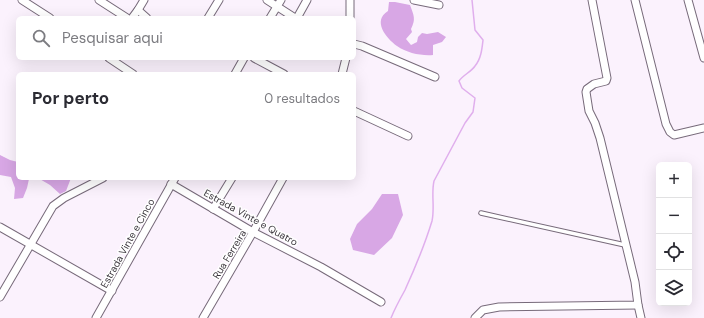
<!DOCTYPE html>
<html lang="pt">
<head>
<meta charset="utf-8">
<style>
  body { margin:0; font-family:"DM Sans",sans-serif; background:#f2f2f3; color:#2b2b33 }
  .controls { position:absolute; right:12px; bottom:12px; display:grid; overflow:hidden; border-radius:6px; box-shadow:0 4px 16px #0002 }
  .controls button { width:36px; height:36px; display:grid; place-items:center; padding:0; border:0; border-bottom:1px solid #e1e1e2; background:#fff; color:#2b2b33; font:20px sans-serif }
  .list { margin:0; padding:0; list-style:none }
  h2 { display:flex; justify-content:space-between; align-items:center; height:52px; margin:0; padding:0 16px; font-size:17px }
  h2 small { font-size:13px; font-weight:400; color:#7c7c81 }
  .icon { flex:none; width:22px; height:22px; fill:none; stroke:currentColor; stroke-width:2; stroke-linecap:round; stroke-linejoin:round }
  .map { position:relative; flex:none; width:704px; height:318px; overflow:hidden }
  .search { position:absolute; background:#fff; box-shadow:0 4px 16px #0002; left:16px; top:16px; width:340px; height:44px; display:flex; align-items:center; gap:10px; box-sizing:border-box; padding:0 14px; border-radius:6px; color:#7c7c81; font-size:15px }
  .panel { position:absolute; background:#fff; box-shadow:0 4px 16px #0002; left:16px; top:72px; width:340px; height:108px; border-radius:6px }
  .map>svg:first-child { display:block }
  .forest { fill:#d8a7e5 }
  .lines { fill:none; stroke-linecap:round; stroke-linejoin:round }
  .stream { stroke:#e0afed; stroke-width:1.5 }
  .service-casing { stroke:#776a7a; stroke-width:5.5 }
  .minor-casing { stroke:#776a7a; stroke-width:9 }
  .service { stroke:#fff; stroke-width:3.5 }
  .minor { stroke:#fff; stroke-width:7 }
  .labels { text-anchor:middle; stroke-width:3; stroke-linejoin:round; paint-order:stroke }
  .street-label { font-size:10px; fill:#3c373e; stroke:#fff }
</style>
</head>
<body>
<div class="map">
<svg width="704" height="318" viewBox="0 0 704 318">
  <rect width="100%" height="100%" fill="#fbf2fd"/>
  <g class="forest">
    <path d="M389,2H395L410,5C414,16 416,19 411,29L412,32L406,39L411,45L417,42L418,37L422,33L427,34L438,32L446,37L442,42L433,45V55C421,56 407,53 397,46C386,38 372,21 388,11Z"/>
    <path d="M0,155L10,160L18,162V178H71L66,191L60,194L50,185L38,178L29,179L27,188L23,198L14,199L15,188L11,177L0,175Z"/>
    <path d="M382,194H398L403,215L392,238L374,255L353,250L350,239L357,224L372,209Z"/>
  </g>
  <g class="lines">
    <path class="stream" d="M391,318C395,308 400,299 405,290C415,268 425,244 432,221C435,207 431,194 434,181L465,123L473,112L475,98L462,88L459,81C463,75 471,72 475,66C481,59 482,49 483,40L475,30L472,0"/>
    <g class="service-casing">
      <path id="service" d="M481,213L625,245"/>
    </g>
    <g class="minor-casing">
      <g id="minor">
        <path d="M22,0L50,18"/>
        <path d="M99,0L127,18"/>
        <path d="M267,0L295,18"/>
        <path d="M414,0L439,5"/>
        <path d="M635,0L666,124L670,132L674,135L704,128"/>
        <path d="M688,0L704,58"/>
        <path d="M138,10L147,18"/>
        <path d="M132,18L138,10L144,0"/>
        <path d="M208,18L219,0"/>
        <path d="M270,18L281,0"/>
        <path d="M297,18L307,0"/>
        <path d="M350,18V0"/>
        <path d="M354,44L362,46L435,77"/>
        <path d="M109,58L133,74"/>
        <path d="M254,58L284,74"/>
        <path d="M235,74L244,58"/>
        <path d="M342,74L346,58"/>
        <path d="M354,111L408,136"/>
        <path d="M171,184L253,232L321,267L381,302"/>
        <path d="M213,209L232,178"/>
        <path d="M0,227L112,291"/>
        <path d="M0,297L53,206L64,198L103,178"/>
        <path d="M638,305L641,318"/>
        <path d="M96,318L175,178"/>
        <path d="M203,318L253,232L283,178"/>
        <path d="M475,318L483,310L499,307L638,305L635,282L600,138L595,123L589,111L586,92L587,89L594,84L606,81L607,78L592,0"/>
      </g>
    </g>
    <use href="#service" class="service"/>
    <use href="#minor" class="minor"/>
  </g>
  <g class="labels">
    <g class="street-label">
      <text transform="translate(251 217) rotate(29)" y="4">Estrada Vinte e Quatro</text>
      <text transform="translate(127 243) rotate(-61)" y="4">Estrada Vinte e Cinco</text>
      <text transform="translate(229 254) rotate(-59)" y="4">Rua Ferreira</text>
    </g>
  </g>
</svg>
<div class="controls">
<button>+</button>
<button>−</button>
<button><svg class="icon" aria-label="locate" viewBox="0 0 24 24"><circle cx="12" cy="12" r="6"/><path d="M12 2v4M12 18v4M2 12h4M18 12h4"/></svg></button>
<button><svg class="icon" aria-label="layers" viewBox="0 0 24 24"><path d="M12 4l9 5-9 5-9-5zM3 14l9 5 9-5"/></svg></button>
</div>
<div class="search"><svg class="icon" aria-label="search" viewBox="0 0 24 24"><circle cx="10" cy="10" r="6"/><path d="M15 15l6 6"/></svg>Pesquisar aqui</div>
<section class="panel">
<h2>Por perto<small>0 resultados</small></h2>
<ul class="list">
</ul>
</section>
</div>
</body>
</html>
